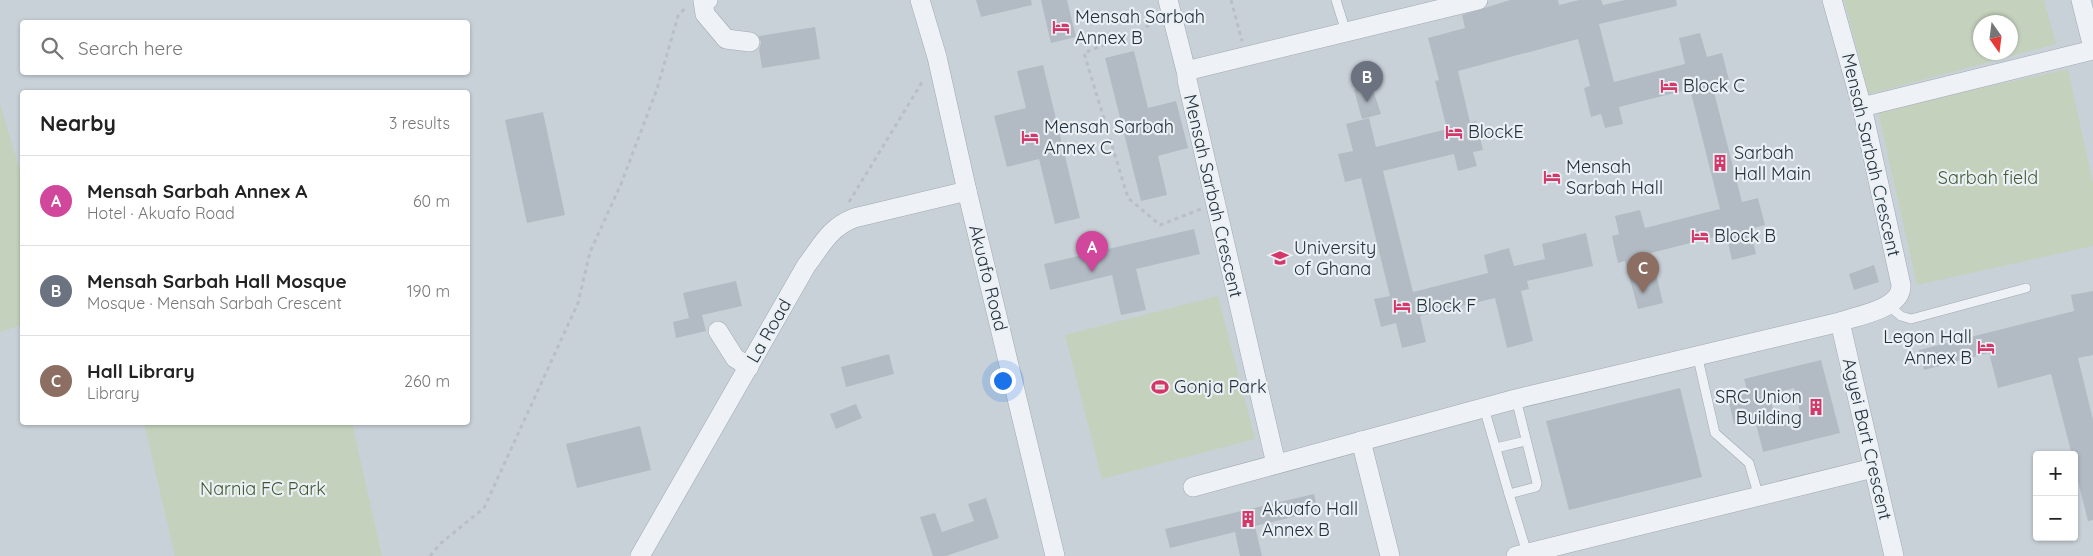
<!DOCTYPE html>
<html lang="en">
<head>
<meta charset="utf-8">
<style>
  body { margin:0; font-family:Quicksand,sans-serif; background:#f6f6f6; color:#222 }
  .controls { position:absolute; right:15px; bottom:15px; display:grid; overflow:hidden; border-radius:5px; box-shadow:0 1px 4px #0004 }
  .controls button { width:45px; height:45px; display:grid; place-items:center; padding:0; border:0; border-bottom:1px solid #e0e0e0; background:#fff; color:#222; font:25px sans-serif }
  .compass { position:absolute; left:1973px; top:15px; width:45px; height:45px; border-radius:50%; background:#fff; box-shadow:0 1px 4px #0004; rotate:166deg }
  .you { position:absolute; left:1002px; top:380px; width:18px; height:18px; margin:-12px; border:4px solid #fff; border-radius:50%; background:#1a73e8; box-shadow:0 0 0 8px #1a73e833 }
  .badge { display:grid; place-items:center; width:32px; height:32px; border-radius:50%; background:#0f766e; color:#fff; font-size:16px; font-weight:700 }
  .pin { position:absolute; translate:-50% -41px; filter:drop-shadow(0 1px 2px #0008) }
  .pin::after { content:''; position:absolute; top:26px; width:18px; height:15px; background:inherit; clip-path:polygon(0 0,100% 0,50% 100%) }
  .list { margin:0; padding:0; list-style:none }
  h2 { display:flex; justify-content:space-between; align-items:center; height:65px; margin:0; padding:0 20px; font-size:21px }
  h2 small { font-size:16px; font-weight:400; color:#767676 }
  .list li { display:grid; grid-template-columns:32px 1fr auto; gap:15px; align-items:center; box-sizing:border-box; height:90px; padding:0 20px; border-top:1px solid #e0e0e0 }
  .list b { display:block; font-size:19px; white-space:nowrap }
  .list p { margin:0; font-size:16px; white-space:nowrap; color:#767676 }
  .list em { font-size:16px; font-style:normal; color:#767676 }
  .icon { flex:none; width:28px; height:28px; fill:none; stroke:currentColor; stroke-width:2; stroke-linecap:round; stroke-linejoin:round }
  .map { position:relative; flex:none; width:2093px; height:556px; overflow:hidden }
  .search { position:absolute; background:#fff; box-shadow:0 1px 4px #0004; left:20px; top:20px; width:450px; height:55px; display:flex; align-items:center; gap:12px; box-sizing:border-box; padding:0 18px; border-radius:5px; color:#767676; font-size:19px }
  .panel { position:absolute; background:#fff; box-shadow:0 1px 4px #0004; left:20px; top:90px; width:450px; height:335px; border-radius:5px }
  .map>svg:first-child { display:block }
  .built { fill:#c9d1d8; fill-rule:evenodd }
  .green { fill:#c4d1bc; fill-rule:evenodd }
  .building { fill:#b2bbc3; fill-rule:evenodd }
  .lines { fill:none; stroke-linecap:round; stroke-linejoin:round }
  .lane-casing { stroke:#a0a9b0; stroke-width:10 }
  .street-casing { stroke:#a0a9b0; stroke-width:20 }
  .path { stroke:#b9bfc5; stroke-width:3; stroke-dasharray:4 4; stroke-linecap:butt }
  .lane { stroke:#eef1f5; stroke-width:9 }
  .street { stroke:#eef1f5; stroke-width:19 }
  .labels { text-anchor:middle; stroke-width:4.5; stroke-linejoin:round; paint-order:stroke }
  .poi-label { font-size:18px; fill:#24313d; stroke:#eaf0f4; text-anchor:start }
  .street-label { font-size:18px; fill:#24313d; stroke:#eaf0f4 }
  .park-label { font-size:18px; fill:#3f5931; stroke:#eaf0f4 }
</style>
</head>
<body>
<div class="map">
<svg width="2093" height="556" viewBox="0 0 2093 556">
  <rect width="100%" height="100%" fill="#dbe1e6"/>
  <path class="built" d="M0,0H2093V556H0ZM22,22H468V72H22ZM1980,22H2010V52H1980ZM22,92H468V422H22ZM2037,455H2074V537H2037Z"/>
  <g class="green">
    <path d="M1844,0H2044L2056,44L1869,94ZM2010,22V52H1980V22Z"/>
    <path d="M2068,69L2093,183V246L1917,285L1878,111Z"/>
    <path d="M0,104L22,177V325L0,332Z"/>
    <path d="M1218,296L1255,439L1102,479L1065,335Z"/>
    <path d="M144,423H352L382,556H175Z"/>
  </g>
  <g class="building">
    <path d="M976,0H1031L1032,5L981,17Z"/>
    <path d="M1041,0H1067L1076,37L1051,43Z"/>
    <path d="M1510,0H1558L1559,5L1579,0H1601L1603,5L1625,0H1676L1677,6L1599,24L1614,82L1685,64L1679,38L1700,33L1707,57L1722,53L1729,80L1712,84L1742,202L1758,198L1765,225L1750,229L1756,254L1732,260L1726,234L1651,253L1663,303L1638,309L1625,261L1618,263L1612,236L1619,234L1615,216L1640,210L1645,228L1720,209L1690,89L1619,107L1623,124L1605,128L1601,114L1591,117L1584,88L1590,86L1578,39L1458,71L1470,122L1476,121L1483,150L1473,152L1477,166L1458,171L1454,154L1383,171L1413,292L1488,273L1484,255L1509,248L1514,266L1545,259L1542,244L1586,233L1593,266L1527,281L1529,289L1521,291L1533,341L1507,348L1495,298L1420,316L1426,342L1402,348L1396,323L1381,327L1374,299L1390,296L1361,178L1345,182L1338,154L1353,151L1346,124L1369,118L1376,147L1447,129L1435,81L1439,80L1428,38L1465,28L1462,15Z"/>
    <path d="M815,27L820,59L762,68L759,49L761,43L759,36Z"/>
    <path d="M1134,51L1148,108L1176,101L1188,148L1158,156L1167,195L1141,201L1105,58Z"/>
    <path d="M1043,65L1080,218L1055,224L1039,159L1007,167L994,116L1026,108L1017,71Z"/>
    <path d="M1371,84L1381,114L1362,119L1354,90Z"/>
    <path d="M543,112L565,215L527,223L505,120Z"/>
    <path d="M1194,229L1200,254L1136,269L1146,310L1121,315L1112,275L1050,290L1044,264Z"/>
    <path d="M1874,265L1879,282L1854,290L1849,274Z"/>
    <path d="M736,281L742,306L702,315L706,331L676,338L673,322L689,318L683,293Z"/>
    <path d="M2093,291V355L2078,358L2093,420V520L2088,521L2074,465V455H2072L2051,374L1998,388L1989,353L1924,370L1919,350L2074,311L2071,295Z"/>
    <path d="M889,354L894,374L846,387L841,367Z"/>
    <path d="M1821,360L1840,433L1763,452L1755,419L1734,424L1728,398L1748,393L1744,379ZM1794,388L1802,420L1778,426L1769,395Z"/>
    <path d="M1680,388L1702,477L1569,510L1546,421Z"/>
    <path d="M856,404L862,418L836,429L830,414Z"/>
    <path d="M640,426L651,470L577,488L566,444Z"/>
    <path d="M1314,494L1318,511L1255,526L1262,556H1240L1235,532L1170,548L1165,529Z"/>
    <path d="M986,498L999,538L946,556H933L920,517L935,513L942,532L974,521L968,504Z"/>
  </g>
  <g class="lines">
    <g class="lane-casing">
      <g id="lane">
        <path d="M1336,0L1346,32"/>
        <path d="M1889,306L1901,316L1911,319L2026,288"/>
        <path d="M1697,354L1715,433L1749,463L1759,497"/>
        <path d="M1516,399L1537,483L1536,487L1509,494L1527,553"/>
        <path d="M1484,408L1509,494"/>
        <path d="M1496,448L1526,441"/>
      </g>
    </g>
    <g class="street-casing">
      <g id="street">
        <path d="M708,0L703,1L705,14L726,39L750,42"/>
        <path d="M920,0L937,57L967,191L1055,556"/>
        <path d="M1168,0L1187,75V80L1276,464"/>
        <path d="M2081,0L2093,48"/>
        <path d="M1187,75L1190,70L1478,0"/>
        <path d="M1862,107L2093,50"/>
        <path d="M1840,322L1894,556"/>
        <path d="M718,331L735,358L749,367"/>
        <path d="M1361,441L1390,556"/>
        <path d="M1193,487L1516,399L1840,322C1859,315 1902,309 1901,285L1862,107L1832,0"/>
        <path d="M640,556L806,266C822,245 829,228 854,218L967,191"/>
        <path d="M1516,556L1873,468"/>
      </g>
    </g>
    <g class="path">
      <path d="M1231,0L1242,41"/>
      <path d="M1156,21L1143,29L1084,53L1128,198L1160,225L1201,209"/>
      <path d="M849,202L924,79"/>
      <path d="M430,556L441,543L484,508L578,303L590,252L621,184L657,89L678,16L687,6"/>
    </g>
    <use href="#lane" class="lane"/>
    <use href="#street" class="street"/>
  </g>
  <defs>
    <g id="hotel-bare" transform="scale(1.35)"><path d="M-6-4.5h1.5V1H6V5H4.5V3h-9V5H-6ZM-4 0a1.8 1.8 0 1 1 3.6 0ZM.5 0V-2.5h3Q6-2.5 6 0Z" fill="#d43869" stroke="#eaf0f4" stroke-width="2.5" paint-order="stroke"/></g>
    <g id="building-bare" transform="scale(1.35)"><path d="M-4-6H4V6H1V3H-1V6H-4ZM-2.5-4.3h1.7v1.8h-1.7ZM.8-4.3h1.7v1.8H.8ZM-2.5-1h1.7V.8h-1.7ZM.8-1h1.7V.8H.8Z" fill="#d43869" stroke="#eaf0f4" stroke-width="2.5" paint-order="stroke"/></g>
    <g id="university-bare" transform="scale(1.35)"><path d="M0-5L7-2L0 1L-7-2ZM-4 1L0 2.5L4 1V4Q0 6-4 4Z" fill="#d43869" stroke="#eaf0f4" stroke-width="2.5" paint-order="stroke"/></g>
    <g id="stadium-bare" transform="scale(1.35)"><path d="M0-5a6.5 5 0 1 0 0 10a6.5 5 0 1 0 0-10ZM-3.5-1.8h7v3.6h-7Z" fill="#d43869" stroke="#eaf0f4" stroke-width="2.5" paint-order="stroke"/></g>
  </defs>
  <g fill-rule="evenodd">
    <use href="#hotel-bare" x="1061" y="27"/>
    <use href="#hotel-bare" x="1669" y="86"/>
    <use href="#hotel-bare" x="1454" y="132"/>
    <use href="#hotel-bare" x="1030" y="137"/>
    <use href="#building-bare" x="1720" y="163"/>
    <use href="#hotel-bare" x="1552" y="177"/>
    <use href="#hotel-bare" x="1700" y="236"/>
    <use href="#university-bare" x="1280" y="258"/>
    <use href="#hotel-bare" x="1402" y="306"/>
    <use href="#hotel-bare" x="1986" y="347"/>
    <use href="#stadium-bare" x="1160" y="387"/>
    <use href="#building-bare" x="1816" y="407"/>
    <use href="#building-bare" x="1248" y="519"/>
  </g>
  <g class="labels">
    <g class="poi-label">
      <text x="1075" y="23">Mensah Sarbah<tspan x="1075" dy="21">Annex B</tspan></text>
      <text x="1683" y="92">Block C</text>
      <text x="1044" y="133">Mensah Sarbah<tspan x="1044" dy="21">Annex C</tspan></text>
      <text x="1468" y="138">BlockE</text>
      <text x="1734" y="159">Sarbah<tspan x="1734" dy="21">Hall Main</tspan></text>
      <text x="1566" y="173">Mensah<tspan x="1566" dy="21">Sarbah Hall</tspan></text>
      <text x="1714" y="242">Block B</text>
      <text x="1294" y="254">University<tspan x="1294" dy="21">of Ghana</tspan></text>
      <text x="1416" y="312">Block F</text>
      <text x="1972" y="343" text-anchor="end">Legon Hall<tspan x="1972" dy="21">Annex B</tspan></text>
      <text x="1174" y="393">Gonja Park</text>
      <text x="1802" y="403" text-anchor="end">SRC Union<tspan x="1802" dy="21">Building</tspan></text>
      <text x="1262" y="515">Akuafo Hall<tspan x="1262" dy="21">Annex B</tspan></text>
    </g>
    <g class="street-label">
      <text transform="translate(1871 155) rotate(77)" y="6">Mensah Sarbah Crescent</text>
      <text transform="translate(1213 196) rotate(77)" y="6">Mensah Sarbah Crescent</text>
      <text transform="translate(988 278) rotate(76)" y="6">Akuafo Road</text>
      <text transform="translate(769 331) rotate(-60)" y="6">La Road</text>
      <text transform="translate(1867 439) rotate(77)" y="6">Agyei Bart Crescent</text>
    </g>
    <g class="park-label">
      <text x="1988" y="184">Sarbah field</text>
      <text x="263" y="495">Narnia FC Park</text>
    </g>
  </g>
</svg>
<div class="controls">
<button>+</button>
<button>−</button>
</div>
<svg class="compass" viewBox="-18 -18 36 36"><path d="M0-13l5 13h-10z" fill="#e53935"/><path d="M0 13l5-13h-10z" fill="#767676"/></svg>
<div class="you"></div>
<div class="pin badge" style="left:1092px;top:272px;background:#d1479c">A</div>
<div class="pin badge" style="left:1367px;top:102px;background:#6b7280">B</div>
<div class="pin badge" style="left:1643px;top:293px;background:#8d6e63">C</div>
<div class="search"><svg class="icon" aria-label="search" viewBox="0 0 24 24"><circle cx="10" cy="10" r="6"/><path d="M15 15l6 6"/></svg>Search here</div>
<section class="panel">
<h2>Nearby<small>3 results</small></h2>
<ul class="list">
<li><span class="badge" style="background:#d1479c">A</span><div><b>Mensah Sarbah Annex A</b><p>Hotel · Akuafo Road</p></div><em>60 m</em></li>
<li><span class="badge" style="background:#6b7280">B</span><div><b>Mensah Sarbah Hall Mosque</b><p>Mosque · Mensah Sarbah Crescent</p></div><em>190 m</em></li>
<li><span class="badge" style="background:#8d6e63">C</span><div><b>Hall Library</b><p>Library</p></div><em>260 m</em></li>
</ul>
</section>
</div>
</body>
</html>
